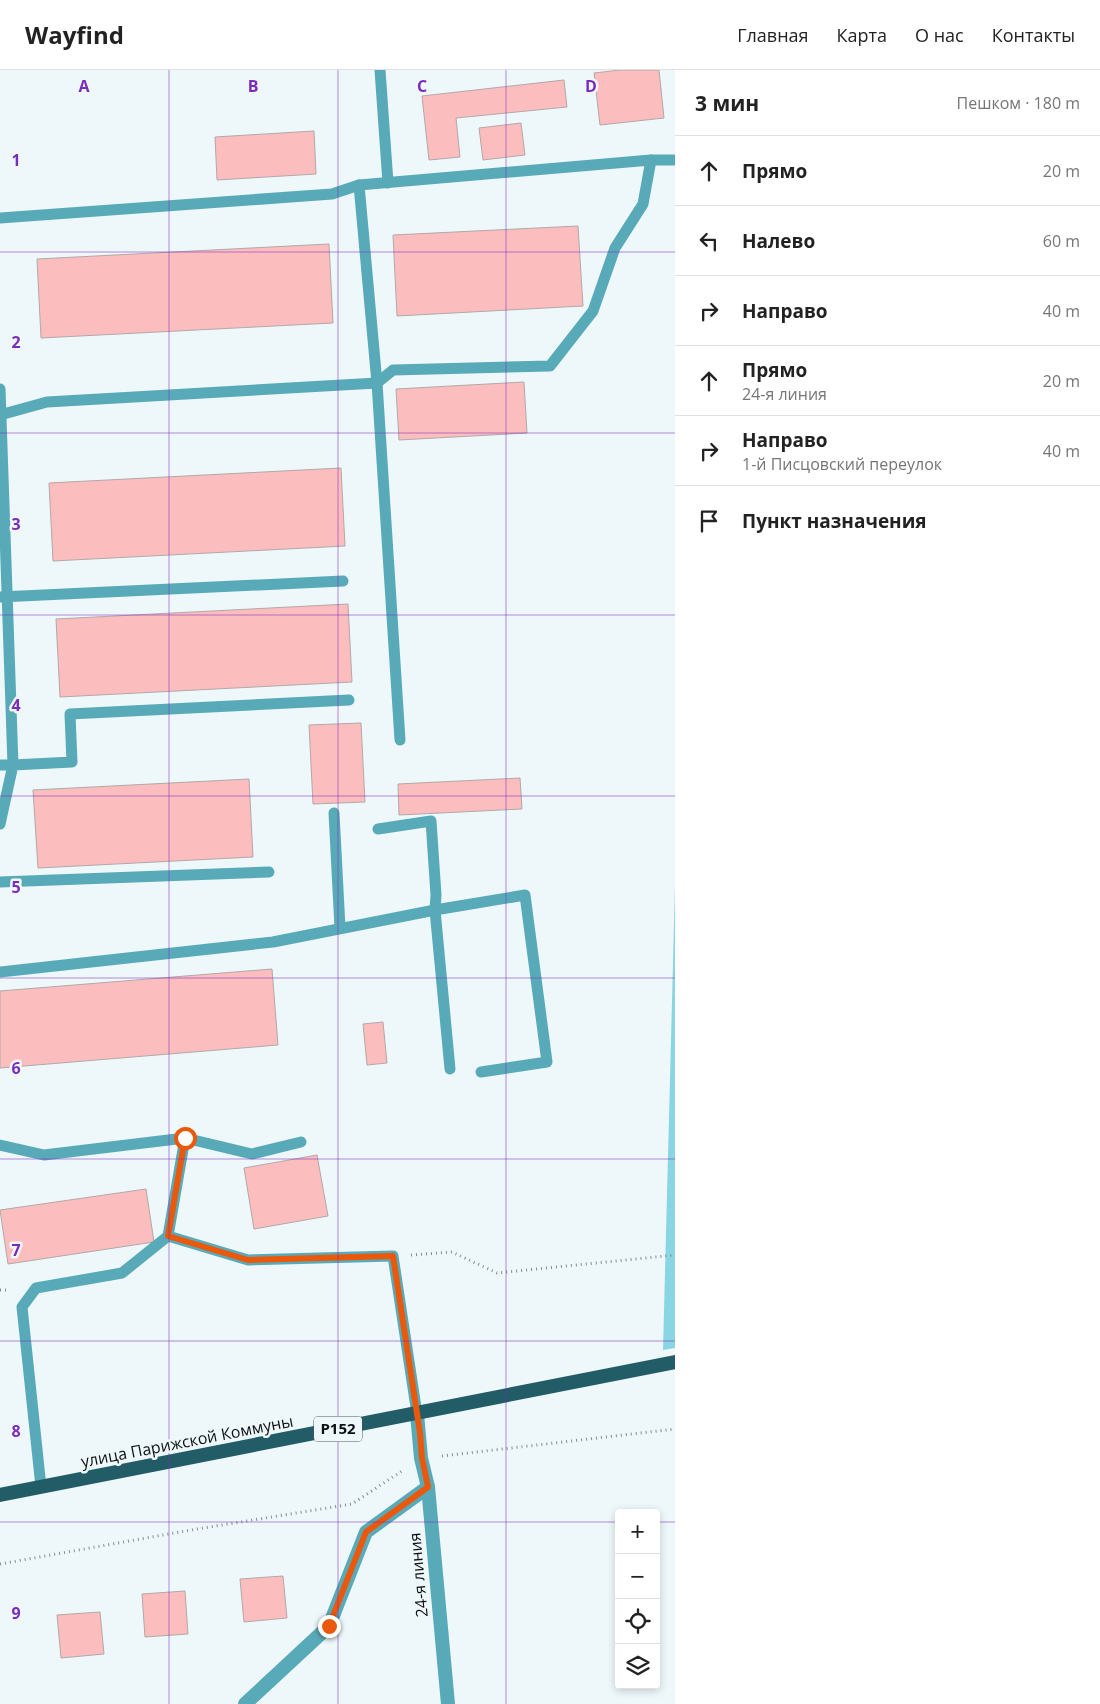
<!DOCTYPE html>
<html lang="ru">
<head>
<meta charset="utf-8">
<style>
  body { margin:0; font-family:"Open Sans",sans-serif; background:#f6f6f6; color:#222 }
  .controls { position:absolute; right:15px; bottom:15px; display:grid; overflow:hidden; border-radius:5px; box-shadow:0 2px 8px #0003 }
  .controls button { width:45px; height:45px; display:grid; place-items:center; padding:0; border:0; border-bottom:1px solid #e0e0e0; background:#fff; color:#222; font:25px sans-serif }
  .stop { position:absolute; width:15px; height:15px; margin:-11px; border:4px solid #ea580c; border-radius:50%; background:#fff }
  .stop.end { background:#ea580c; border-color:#fff; box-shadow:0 1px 5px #0008 }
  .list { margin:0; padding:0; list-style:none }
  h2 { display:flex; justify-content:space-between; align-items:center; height:65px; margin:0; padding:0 20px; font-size:21px }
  h2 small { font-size:16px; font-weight:400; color:#767676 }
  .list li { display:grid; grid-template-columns:32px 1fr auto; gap:15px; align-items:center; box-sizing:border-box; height:70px; padding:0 20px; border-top:1px solid #e0e0e0 }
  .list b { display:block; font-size:19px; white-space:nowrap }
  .list p { margin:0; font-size:16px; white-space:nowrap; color:#767676 }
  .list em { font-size:16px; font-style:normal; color:#767676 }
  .icon { flex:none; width:28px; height:28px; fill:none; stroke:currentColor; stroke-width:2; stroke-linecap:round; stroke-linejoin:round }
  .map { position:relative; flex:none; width:675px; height:1634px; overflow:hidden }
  header { display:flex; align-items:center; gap:30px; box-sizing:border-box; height:70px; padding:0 25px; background:#fff; border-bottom:1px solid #e0e0e0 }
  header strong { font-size:24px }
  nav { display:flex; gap:28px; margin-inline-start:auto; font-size:18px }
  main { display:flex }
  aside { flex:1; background:#fff }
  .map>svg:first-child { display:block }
  .green { fill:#8ad5e3 }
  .building { fill:#fcbdbf; stroke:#b2a8a8 }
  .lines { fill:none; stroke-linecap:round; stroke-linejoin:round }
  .path { stroke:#868d8f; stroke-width:3; stroke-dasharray:1 4; stroke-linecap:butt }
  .service { stroke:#59aab8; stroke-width:11 }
  .minor { stroke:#59aab8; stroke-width:14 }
  .primary { stroke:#225d67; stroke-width:14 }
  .route { stroke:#ea580c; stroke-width:6 }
  .grid { fill:none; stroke:#7b2cbf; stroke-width:1; stroke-opacity:0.55 }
  .labels { text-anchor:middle; stroke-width:5; stroke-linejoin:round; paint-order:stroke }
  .shield { fill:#eef8fa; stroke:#515658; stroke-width:1 }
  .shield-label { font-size:15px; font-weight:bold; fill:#0e1112 }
  .street-label { font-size:16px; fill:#0e1112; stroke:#eef8fa }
  .grid-label { font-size:16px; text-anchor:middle; font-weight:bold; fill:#7b2cbf; stroke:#eef8fa; stroke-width:5; stroke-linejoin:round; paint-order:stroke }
</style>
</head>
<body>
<header>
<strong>Wayfind</strong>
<nav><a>Главная</a><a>Карта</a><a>О нас</a><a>Контакты</a></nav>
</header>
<main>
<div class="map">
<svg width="675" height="1634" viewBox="0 0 675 1634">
  <rect width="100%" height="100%" fill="#eef8fa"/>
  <path class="green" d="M675,815V1278L663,1280Z"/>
  <g class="building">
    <path d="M620,0H659L664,48L600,55L594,3Z"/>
    <path d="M564,10L567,37L456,48L460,87L429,90L422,26Z"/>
    <path d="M521,53L525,85L483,90L479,58Z"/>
    <path d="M314,61L316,104L217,110L215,67Z"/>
    <path d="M578,156L583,236L397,246L393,165Z"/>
    <path d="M329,174L333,253L41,268L37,189Z"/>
    <path d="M524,312L527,363L399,370L396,319Z"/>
    <path d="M341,398L345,476L53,491L49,413Z"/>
    <path d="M348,534L352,612L60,627L56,549Z"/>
    <path d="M361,653L365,732L313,734L309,655Z"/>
    <path d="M520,708L522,739L399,745L398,714Z"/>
    <path d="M249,709L253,787L38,798L33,720Z"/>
    <path d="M272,899L278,975L0,998V921Z"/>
    <path d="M383,952L387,993L367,995L363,954Z"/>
    <path d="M317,1085L328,1146L254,1159L244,1098Z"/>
    <path d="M146,1119L154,1172L8,1194L0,1140Z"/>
    <path d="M283,1506L287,1548L244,1552L240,1509Z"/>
    <path d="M185,1521L188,1564L145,1567L142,1524Z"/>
    <path d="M100,1542L104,1584L61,1588L57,1545Z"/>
  </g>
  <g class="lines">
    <g class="path">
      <path d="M411,1185L452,1182L497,1203L675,1185"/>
      <path d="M0,1220H9"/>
      <path d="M442,1386L675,1359"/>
      <path d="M0,1494L191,1460L352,1434L402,1401"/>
    </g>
    <g class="service">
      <path d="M380,0L388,113"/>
      <path d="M651,90H675"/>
      <path d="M359,115L377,313L400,670"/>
      <path d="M0,148L332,124L359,115L651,90L643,134L615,178L593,241L550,296L393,300L377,313L47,332L0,345"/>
      <path d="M0,319L13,695H0"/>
      <path d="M0,527L343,511"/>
      <path d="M334,743L340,858"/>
      <path d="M0,754L13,695L72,692L70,644L349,630"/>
      <path d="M378,759L431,751L436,825L435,840L450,999"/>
      <path d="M0,812L269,802"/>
      <path d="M0,902L273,872L435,840L525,825L547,992L481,1002"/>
      <path d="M185,1068L252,1084L301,1072"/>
      <path d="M0,1075L44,1085L185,1068L168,1166L122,1203L36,1218L22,1237L41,1417"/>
      <path d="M168,1166L248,1190L393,1186L417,1344"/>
    </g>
    <g class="minor">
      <path d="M417,1344L421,1388L428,1417L448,1634"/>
      <path d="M245,1634L329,1556L366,1462L428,1417"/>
    </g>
    <path class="primary" d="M0,1425L675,1292"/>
  </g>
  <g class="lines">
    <path class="route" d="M185,1068L168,1166L248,1190L393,1186L420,1363L422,1388L428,1417L366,1462L329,1556"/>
  </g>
  <path class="grid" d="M169,0V1634M338,0V1634M506,0V1634M0,182H675M0,363H675M0,545H675M0,726H675M0,908H675M0,1089H675M0,1271H675M0,1452H619M656,1452H675"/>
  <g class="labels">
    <rect class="shield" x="314" y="1346.5" width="48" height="25" rx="4"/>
    <g class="shield-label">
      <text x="338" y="1364">Р152</text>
    </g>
    <g class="street-label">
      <text transform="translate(187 1371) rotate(-11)" y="6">улица Парижской Коммуны</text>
      <text transform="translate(418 1505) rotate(-95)" y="6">24-я линия</text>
    </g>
  </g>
  <g class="grid-label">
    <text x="84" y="22">A</text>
    <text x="253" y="22">B</text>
    <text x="422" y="22">C</text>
    <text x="591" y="22">D</text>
    <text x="16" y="96">1</text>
    <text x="16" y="278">2</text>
    <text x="16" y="460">3</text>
    <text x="16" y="641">4</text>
    <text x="16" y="823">5</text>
    <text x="16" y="1004">6</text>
    <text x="16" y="1186">7</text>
    <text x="16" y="1367">8</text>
    <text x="16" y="1549">9</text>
  </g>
</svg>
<div class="controls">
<button>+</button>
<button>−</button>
<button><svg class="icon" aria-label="locate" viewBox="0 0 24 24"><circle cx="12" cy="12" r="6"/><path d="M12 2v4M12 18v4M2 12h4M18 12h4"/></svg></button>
<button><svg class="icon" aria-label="layers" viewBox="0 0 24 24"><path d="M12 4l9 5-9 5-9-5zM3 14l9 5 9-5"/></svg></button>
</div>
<div class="stop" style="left:185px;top:1068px"></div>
<div class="stop end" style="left:329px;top:1556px"></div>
</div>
<aside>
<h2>3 мин<small>Пешком · 180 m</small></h2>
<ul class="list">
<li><svg class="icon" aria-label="ahead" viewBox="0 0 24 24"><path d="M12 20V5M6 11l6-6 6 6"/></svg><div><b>Прямо</b></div><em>20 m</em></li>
<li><svg class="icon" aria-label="left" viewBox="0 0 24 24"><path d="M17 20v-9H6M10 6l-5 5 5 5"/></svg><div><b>Налево</b></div><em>60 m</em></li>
<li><svg class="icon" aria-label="right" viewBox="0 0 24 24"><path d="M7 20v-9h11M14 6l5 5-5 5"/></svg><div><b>Направо</b></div><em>40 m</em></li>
<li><svg class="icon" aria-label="ahead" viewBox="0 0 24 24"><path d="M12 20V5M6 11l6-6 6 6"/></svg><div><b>Прямо</b><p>24-я линия</p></div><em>20 m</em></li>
<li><svg class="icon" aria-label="right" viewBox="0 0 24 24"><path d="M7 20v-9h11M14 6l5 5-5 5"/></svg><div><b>Направо</b><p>1-й Писцовский переулок</p></div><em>40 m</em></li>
<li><svg class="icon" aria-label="arrive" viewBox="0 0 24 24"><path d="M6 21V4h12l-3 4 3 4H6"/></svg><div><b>Пункт назначения</b></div></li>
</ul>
</aside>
</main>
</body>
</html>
